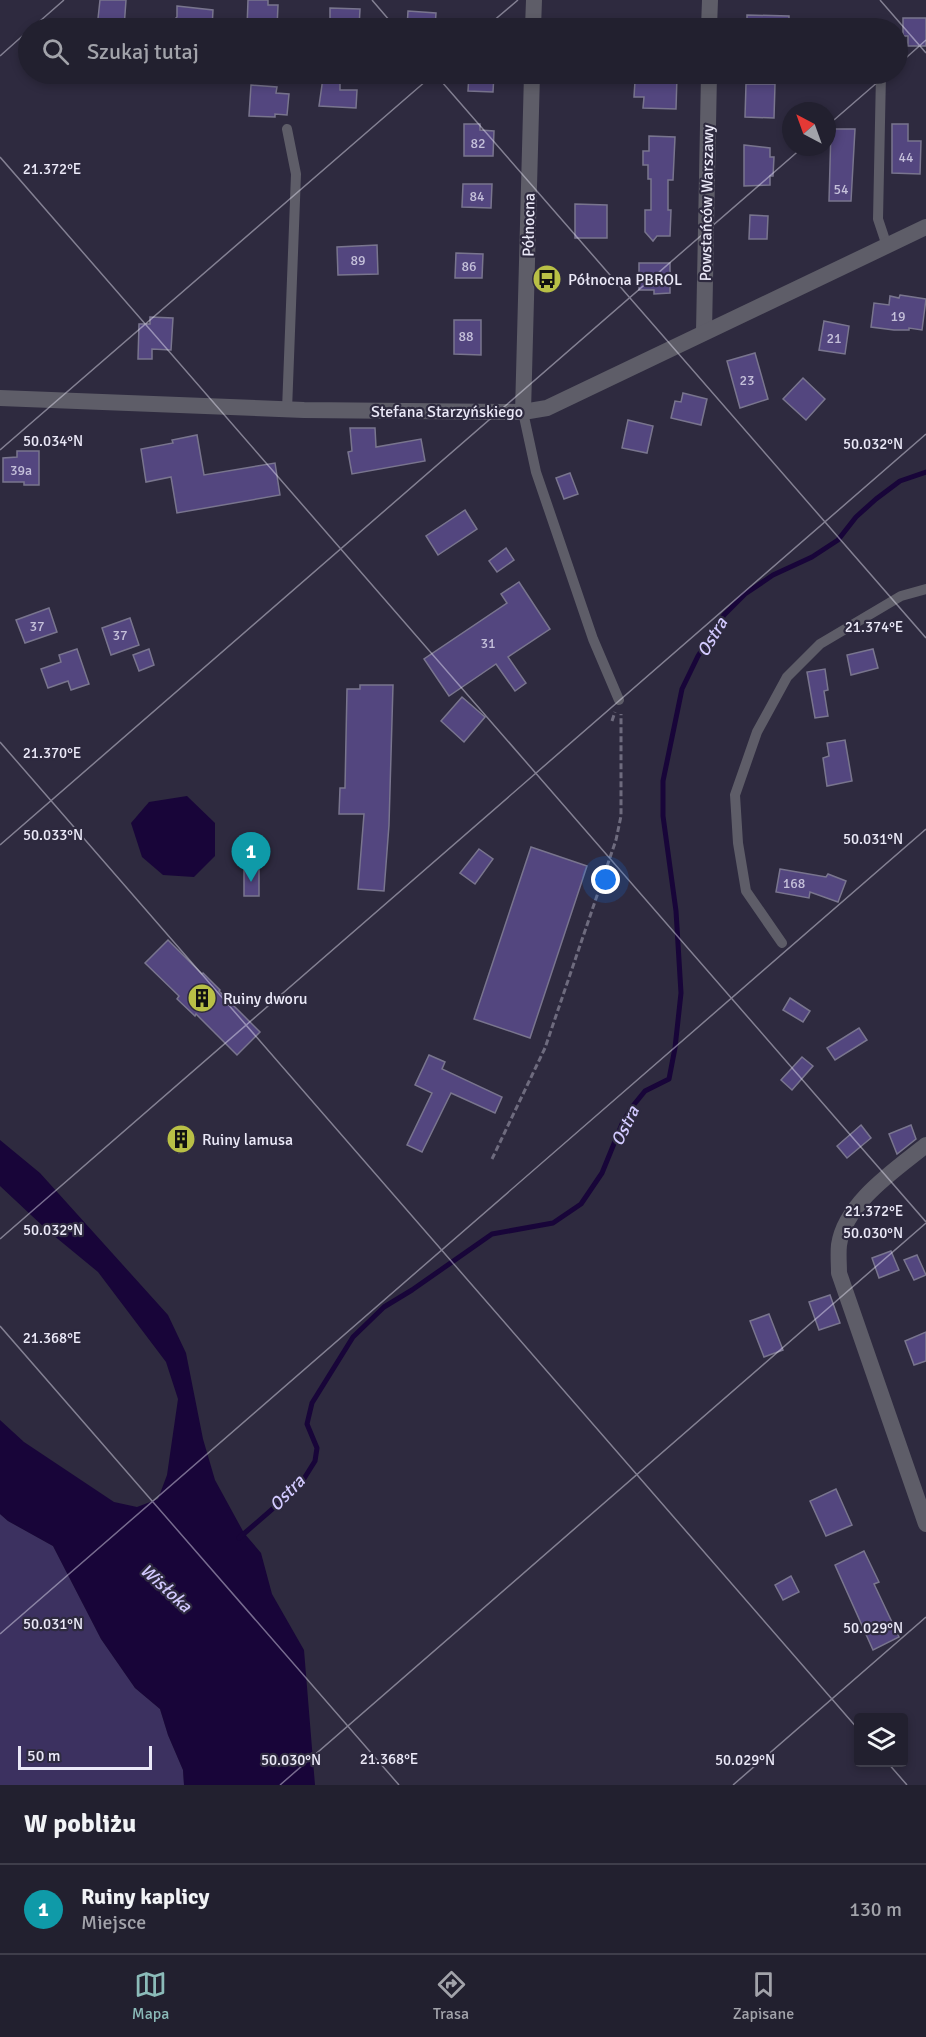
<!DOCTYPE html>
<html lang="pl">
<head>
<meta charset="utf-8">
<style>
  body { margin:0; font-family:Signika,sans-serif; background:#2a2837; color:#f1f3f6 }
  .controls { position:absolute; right:18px; bottom:18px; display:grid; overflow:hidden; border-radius:6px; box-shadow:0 3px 9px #0003 }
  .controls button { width:54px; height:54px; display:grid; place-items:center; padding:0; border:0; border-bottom:2px solid #3f3e4b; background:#22202f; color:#f1f3f6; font:30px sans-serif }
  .compass { position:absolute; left:782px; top:102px; width:54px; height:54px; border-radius:50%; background:#22202f; box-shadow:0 3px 9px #0003; rotate:319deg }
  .scale { position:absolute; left:18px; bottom:15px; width:134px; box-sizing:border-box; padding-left:6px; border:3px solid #ebe9f8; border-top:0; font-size:16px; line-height:21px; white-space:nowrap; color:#ebe9f8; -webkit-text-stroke:4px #2e2a3f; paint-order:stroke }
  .you { position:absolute; left:606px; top:880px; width:21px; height:21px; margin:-15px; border:4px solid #fff; border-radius:50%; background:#1a73e8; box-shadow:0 0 0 9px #1a73e833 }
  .badge { display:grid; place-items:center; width:39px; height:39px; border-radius:50%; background:#8bbbb9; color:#fff; font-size:20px; font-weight:700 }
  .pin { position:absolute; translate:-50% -50px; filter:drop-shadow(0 2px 3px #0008) }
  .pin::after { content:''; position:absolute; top:32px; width:21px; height:18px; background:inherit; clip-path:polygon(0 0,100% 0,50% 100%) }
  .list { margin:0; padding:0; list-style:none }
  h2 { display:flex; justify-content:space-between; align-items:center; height:78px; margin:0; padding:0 24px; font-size:26px }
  h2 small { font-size:20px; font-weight:400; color:#a2a3aa }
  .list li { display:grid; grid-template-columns:39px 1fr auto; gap:18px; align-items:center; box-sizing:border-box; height:90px; padding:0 24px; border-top:2px solid #3f3e4b }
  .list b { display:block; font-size:22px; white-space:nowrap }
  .list p { margin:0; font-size:20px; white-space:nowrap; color:#a2a3aa }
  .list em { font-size:20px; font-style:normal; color:#a2a3aa }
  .icon { flex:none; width:33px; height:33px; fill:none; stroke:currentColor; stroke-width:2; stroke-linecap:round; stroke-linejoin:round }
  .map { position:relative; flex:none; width:926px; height:1785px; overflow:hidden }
  .search { position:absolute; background:#22202f; box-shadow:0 3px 9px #0003; left:18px; right:18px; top:18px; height:66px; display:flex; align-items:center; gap:15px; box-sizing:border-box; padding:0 21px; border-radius:33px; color:#a2a3aa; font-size:22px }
  .sheet { height:168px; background:#22202f }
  nav { display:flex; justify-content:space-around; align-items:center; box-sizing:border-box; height:84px; border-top:2px solid #3f3e4b; background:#22202f; font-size:16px; color:#a2a3aa }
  nav a { display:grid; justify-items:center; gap:3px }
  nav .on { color:#8bbbb9 }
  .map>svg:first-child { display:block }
  .green { fill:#3c3160 }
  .water { fill:#180539 }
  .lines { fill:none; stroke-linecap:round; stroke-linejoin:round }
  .stream { stroke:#180539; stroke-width:5 }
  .building { fill:#53467f; stroke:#79758e; stroke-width:1.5 }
  .path { stroke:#6e6b7e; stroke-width:3; stroke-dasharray:6 3; stroke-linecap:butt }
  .service { stroke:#5e5d68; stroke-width:10 }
  .minor { stroke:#5e5d68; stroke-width:16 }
  .ticks { fill:none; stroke:#ebe9f8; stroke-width:1.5; stroke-opacity:0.45 }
  .labels { text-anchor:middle; stroke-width:4.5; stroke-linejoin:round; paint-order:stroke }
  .number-label { font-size:14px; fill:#c5c0da }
  .street-label { font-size:16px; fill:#ebe9f8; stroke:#2e2a3f }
  .poi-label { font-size:16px; fill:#ebe9f8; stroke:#2e2a3f; text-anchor:start }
  .water-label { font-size:18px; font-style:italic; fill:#d3caff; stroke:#2e2a3f }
  .ticks-label { font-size:15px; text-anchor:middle; fill:#ebe9f8; stroke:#2e2a3f; stroke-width:4.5; stroke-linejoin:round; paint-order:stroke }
</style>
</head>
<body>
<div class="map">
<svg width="926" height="1785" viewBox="0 0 926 1785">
  <rect width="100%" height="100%" fill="#2e2a3f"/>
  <path class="green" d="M0,1514L8,1521L53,1546L101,1639L135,1688L160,1709L168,1735L183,1770L184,1785H0Z"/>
  <g class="water">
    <path d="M187,796L215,823V856L194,877L163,875L142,857L131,823L149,802Z"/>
    <path d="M0,1140L40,1173L168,1315L186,1353L203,1439L215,1480L244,1533L261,1553L272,1594L304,1650L315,1785H184L183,1770L168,1735L160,1709L135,1688L101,1639L53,1546L8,1521L0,1514V1420L24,1442L114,1502L137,1507L158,1499L167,1475L178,1399L166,1362L98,1272L47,1230L0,1186Z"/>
  </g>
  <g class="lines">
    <path class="stream" d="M239,1538L300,1485L315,1461L317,1448L307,1424L312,1403L353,1337L384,1307L412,1290L492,1234L553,1223L581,1204L602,1173L622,1124L632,1107L645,1091L669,1079L675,1048L681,993L676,911L663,816V781L682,689L698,656L724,615L745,594L773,575L812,557L838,540L856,517L876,499L900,481L926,472"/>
  </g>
  <g class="building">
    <path d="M100,0H126L124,28H97Z"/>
    <path d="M248,0H268V5H278L277,28H247Z"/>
    <path d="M177,6L213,10L212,28H165L177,17Z"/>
    <path d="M330,8L360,9L359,28H330Z"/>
    <path d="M408,11L436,13L435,28H407Z"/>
    <path d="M747,15L789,16V28H747Z"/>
    <path d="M903,18H926V46H908V36H903Z"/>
    <path d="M469,74H494L493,92L468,91Z"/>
    <path d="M644,75L677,76L676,109L643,108L644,97H634L635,81H644Z"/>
    <path d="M323,78H340V90H357L356,108L319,106Z"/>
    <path d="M746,84H775L774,118L745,117Z"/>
    <path d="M251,85L277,87L276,93L289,94L287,115L275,114V117L249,116Z"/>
    <path d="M464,124H480V130L494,131L493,156H464Z"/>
    <path d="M892,124H908V141H921L920,174L892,173Z"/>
    <path d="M831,129H855L851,201H829Z"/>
    <path d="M649,136L675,137L673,180H668V210H671L670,236H657L653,241L645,232V210H651V179H648V165H643V151H649Z"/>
    <path d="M744,145L770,148V157H774L773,176H770V185L744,186Z"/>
    <path d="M463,184H492L491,208L462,207Z"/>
    <path d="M575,204L607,205V238H575Z"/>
    <path d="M750,215L768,216L767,239H749Z"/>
    <path d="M377,245L378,274L338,275L337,247Z"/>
    <path d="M456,253L483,254L482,278H455Z"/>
    <path d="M639,263H670V293L654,294V290H639Z"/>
    <path d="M900,295L926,299L922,330L909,328V330H894L871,327L874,303L889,305L890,296L899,298Z"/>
    <path d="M150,317L173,318L171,350L152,349V359H138L139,324H150Z"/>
    <path d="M454,320H481V355L454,354Z"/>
    <path d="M824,321L849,326L845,354L819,350Z"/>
    <path d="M755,353L768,399L740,408L727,361Z"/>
    <path d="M803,378L825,399L806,420L783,399Z"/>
    <path d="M683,393L707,399L701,425L671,418L675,401L681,402Z"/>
    <path d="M628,420L653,426L647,453L622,448Z"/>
    <path d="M350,428H375L376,447L421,439L425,461L352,474L348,452L352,451Z"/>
    <path d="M197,435L204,475L275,463L280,495L177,513L171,477L146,482L141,449L173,443L172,440Z"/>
    <path d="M17,451H39V485H24V482H3V458L17,457Z"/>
    <path d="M570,473L578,494L564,499L556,478Z"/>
    <path d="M465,510L477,529L438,555L426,536Z"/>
    <path d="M506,548L514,560L497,572L489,561Z"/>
    <path d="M519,582L550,629L508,657L526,683L515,691L496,664L449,696L424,659L507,603L501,594Z"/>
    <path d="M49,608L57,632L25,643L16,620Z"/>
    <path d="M130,618L139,645L111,655L102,628Z"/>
    <path d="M77,649L89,684L71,690L68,681L48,688L41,669L61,662L59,655Z"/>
    <path d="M149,649L154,665L139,671L133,655Z"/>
    <path d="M873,649L878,668L851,675L847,655Z"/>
    <path d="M825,669L828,690L824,691L828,716L815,718L807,672Z"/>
    <path d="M360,685H393L389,825L384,891L358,889L364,814H339L340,788H345L347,689H360Z"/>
    <path d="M462,697L485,717L464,742L441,721Z"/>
    <path d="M845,740L852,781L827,786L823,758L829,756L827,743Z"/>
    <path d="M531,847L587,866L530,1038L474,1019Z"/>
    <path d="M479,849L493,859L475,884L460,873Z"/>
    <path d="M259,867V896H244V868Z"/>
    <path d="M780,869L826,877L828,874L846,881L838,902L810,892L809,898L776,892Z"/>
    <path d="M168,940L202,974L203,973L220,990L219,991L260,1032L237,1055L196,1014L195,1016L177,999L179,996L145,963Z"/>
    <path d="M790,998L810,1011L803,1022L783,1010Z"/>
    <path d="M859,1028L867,1040L835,1060L827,1048Z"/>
    <path d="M429,1055L445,1062L442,1069L502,1097L495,1113L451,1093L422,1152L407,1145L432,1093L415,1085Z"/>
    <path d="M802,1057L813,1066L792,1090L781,1080Z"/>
    <path d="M183,1125L195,1137L179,1153L167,1141Z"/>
    <path d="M861,1125L871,1138L847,1158L837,1146Z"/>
    <path d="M911,1125L916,1139L897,1154L889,1134Z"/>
    <path d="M891,1251L899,1270L879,1278L872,1258Z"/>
    <path d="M917,1255L926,1275L914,1280L904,1260Z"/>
    <path d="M830,1295L840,1323L819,1330L809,1302Z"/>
    <path d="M769,1314L783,1350L764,1357L750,1321Z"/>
    <path d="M926,1332V1361L914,1365L905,1341Z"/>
    <path d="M836,1489L852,1525L826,1536L810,1501Z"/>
    <path d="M864,1551L879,1582L874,1584L899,1637L873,1650L835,1565Z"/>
    <path d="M791,1576L799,1592L783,1600L775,1585Z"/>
  </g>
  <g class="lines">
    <g class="path">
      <path d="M612,721L615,712"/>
      <path d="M492,1159L545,1048L616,840L621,816V714"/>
    </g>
    <g class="service">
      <path d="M881,74L878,219L887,246"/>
      <path d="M287,410L296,174L287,129"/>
      <path d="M523,412L536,472L593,639L619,700"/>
      <path d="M782,943L746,891L738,843L735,795L757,732L787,677L820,644L901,596L926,589"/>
    </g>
    <g class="minor">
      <path d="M533,28L534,0"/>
      <path d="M709,28L710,0"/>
      <path d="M704,332L709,74"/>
      <path d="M0,398L304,410L523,412L547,408L926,227"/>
      <path d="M523,412L532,74"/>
      <path d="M926,1145C895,1170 845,1203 839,1245C838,1254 839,1264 839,1273L926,1524"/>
    </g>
  </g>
  <path class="ticks" d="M372,0L396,28M880,0L926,53M32,28L64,0M485,28L518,0M0,56L28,31M898,65L926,40M435,74L926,638M827,126L887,74M0,157L926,1222M0,450L434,74M0,742L858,1729M0,845L803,147M0,1239L926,434M0,1326L399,1785M0,1634L926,829M887,1762L907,1785M280,1785L926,1223M733,1785L926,1617"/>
  <defs>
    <g id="bus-disc" transform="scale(1.5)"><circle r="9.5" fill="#b9c046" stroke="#2e2a3f"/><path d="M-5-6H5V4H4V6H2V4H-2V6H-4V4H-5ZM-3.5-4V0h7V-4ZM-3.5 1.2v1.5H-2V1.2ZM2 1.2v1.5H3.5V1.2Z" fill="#111"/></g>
    <g id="building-disc" transform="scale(1.5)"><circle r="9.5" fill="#b9c046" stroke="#2e2a3f"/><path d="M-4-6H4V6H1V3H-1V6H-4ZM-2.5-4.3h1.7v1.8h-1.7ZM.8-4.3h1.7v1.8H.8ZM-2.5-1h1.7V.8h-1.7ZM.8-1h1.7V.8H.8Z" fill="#111"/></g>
  </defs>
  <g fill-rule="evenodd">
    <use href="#bus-disc" x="547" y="279"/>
    <use href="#building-disc" x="202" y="998"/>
    <use href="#building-disc" x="181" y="1139"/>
  </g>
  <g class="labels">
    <g class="number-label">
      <text x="478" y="148">82</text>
      <text x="906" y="162">44</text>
      <text x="841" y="194">54</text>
      <text x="477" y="201">84</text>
      <text x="358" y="265">89</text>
      <text x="469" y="271">86</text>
      <text x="898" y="321">19</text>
      <text x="466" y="341">88</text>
      <text x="834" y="343">21</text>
      <text x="747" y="385">23</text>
      <text x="21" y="475">39a</text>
      <text x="37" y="631">37</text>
      <text x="120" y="640">37</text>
      <text x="488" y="648">31</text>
      <text x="794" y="888">168</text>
    </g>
    <g class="street-label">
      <text transform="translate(706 203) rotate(-89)" y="6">Powstańców Warszawy</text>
      <text transform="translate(528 225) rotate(-89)" y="6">Północna</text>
      <text x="447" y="417">Stefana Starzyńskiego</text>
    </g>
    <g class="poi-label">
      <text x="568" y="285">Północna PBROL</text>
      <text x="223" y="1004">Ruiny dworu</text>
      <text x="202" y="1145">Ruiny lamusa</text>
    </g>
    <g class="water-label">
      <text transform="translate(712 637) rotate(-59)" y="6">Ostra</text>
      <text transform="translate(625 1126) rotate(-64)" y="6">Ostra</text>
      <text transform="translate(287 1493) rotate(-46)" y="6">Ostra</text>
      <text transform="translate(166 1588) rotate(42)" y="6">Wisłoka</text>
    </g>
  </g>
  <g class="ticks-label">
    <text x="52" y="174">21.372°E</text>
    <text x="53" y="446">50.034°N</text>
    <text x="873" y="449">50.032°N</text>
    <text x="874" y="632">21.374°E</text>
    <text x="52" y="758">21.370°E</text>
    <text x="53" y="840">50.033°N</text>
    <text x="873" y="844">50.031°N</text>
    <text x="874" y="1216">21.372°E</text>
    <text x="53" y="1235">50.032°N</text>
    <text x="873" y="1238">50.030°N</text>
    <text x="52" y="1343">21.368°E</text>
    <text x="53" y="1629">50.031°N</text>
    <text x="873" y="1633">50.029°N</text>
    <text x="389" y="1764">21.368°E</text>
    <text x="291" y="1765">50.030°N</text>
    <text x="745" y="1765">50.029°N</text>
  </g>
</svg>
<div class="controls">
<button><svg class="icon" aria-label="layers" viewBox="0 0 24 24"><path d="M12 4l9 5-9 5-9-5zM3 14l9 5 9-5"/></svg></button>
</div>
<svg class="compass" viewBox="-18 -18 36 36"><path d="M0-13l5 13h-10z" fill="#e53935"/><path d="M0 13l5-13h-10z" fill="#a2a3aa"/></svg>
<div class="scale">50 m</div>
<div class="you"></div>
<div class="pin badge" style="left:251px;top:882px;background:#0f9aa8">1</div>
<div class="search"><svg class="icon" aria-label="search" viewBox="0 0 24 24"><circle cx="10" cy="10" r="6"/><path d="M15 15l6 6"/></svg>Szukaj tutaj</div>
</div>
<section class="sheet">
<h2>W pobliżu<small></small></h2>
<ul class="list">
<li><span class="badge" style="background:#0f9aa8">1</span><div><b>Ruiny kaplicy</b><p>Miejsce</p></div><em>130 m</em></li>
</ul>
</section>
<nav>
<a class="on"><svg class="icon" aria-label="map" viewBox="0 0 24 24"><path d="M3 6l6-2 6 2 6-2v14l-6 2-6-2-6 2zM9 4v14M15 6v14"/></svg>Mapa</a>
<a><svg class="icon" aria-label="directions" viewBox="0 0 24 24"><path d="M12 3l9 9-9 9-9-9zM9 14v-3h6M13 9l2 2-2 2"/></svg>Trasa</a>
<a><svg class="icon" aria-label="saved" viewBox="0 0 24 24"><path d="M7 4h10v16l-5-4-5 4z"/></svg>Zapisane</a>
</nav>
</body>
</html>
